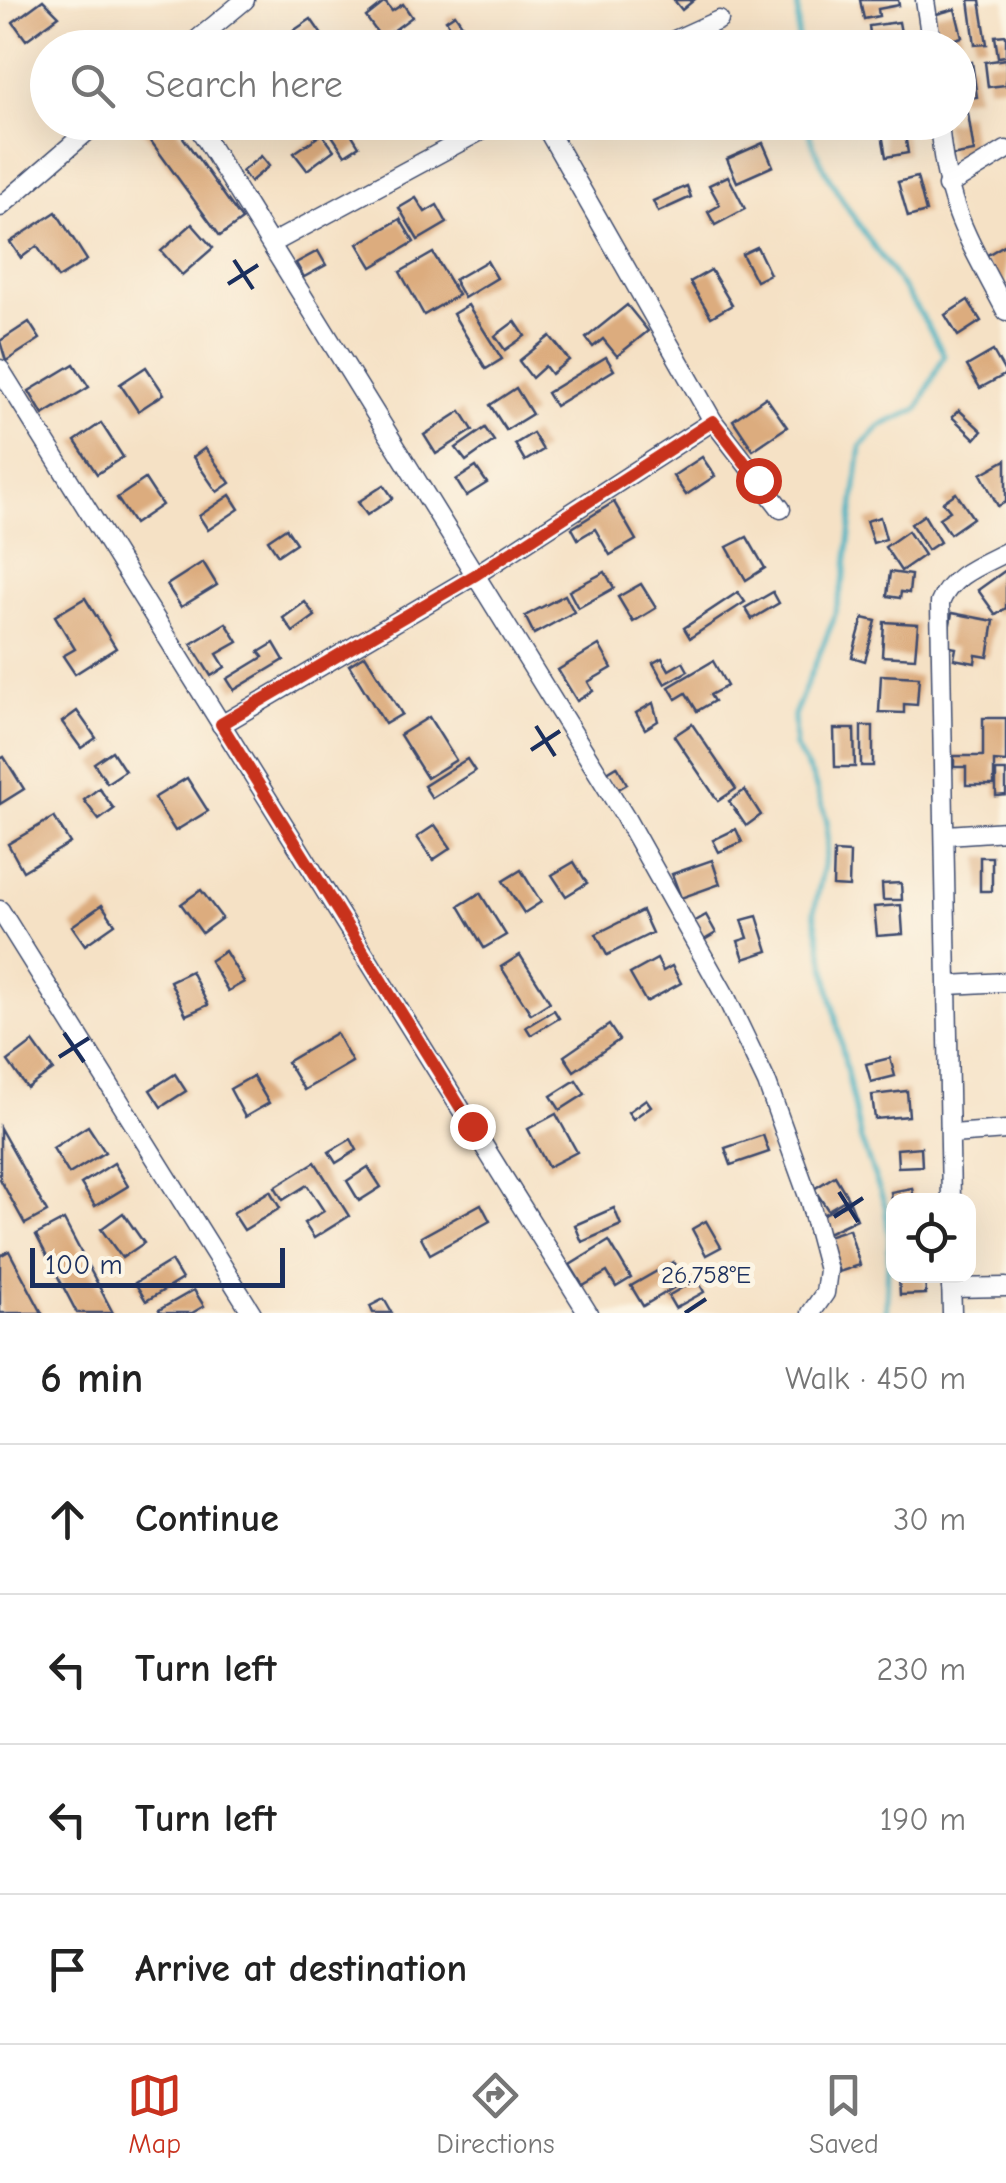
<!DOCTYPE html>
<html lang="en">
<head>
<meta charset="utf-8">
<style>
  body { margin:0; font-family:"Comic Neue",sans-serif; background:#f2f2f2; color:#222 }
  .controls { position:absolute; right:30px; bottom:30px; display:grid; overflow:hidden; border-radius:20px; box-shadow:0 10px 40px #0002 }
  .controls button { width:90px; height:90px; display:grid; place-items:center; padding:0; border:0; border-bottom:2px solid #e0e0e0; background:#fff; color:#222; font:50px sans-serif }
  .scale { position:absolute; left:30px; bottom:25px; width:255px; box-sizing:border-box; padding-left:10px; border:5px solid #1b2f5e; border-top:0; font-size:28px; line-height:35px; white-space:nowrap; color:#1b2f5e; -webkit-text-stroke:8px #fcf5e5; paint-order:stroke }
  .stop { position:absolute; width:30px; height:30px; margin:-22px; border:8px solid #c8321e; border-radius:50%; background:#fff }
  .stop.end { background:#c8321e; border-color:#fff; box-shadow:0 2px 10px #0008 }
  .list { margin:0; padding:0; list-style:none }
  h2 { display:flex; justify-content:space-between; align-items:center; height:130px; margin:0; padding:0 40px; font-size:42px }
  h2 small { font-size:32px; font-weight:400; color:#767676 }
  .list li { display:grid; grid-template-columns:65px 1fr auto; gap:30px; align-items:center; box-sizing:border-box; height:150px; padding:0 40px; border-top:2px solid #e0e0e0 }
  .list b { display:block; font-size:38px; white-space:nowrap }
  .list em { font-size:32px; font-style:normal; color:#767676 }
  .icon { flex:none; width:55px; height:55px; fill:none; stroke:currentColor; stroke-width:2; stroke-linecap:round; stroke-linejoin:round }
  .map { position:relative; flex:none; width:1006px; height:1313px; overflow:hidden }
  .search { position:absolute; background:#fff; box-shadow:0 10px 40px #0002; left:30px; right:30px; top:30px; height:110px; display:flex; align-items:center; gap:25px; box-sizing:border-box; padding:0 35px; border-radius:55px; color:#767676; font-size:38px }
  .sheet { height:730px; background:#fff }
  nav { display:flex; justify-content:space-around; align-items:center; box-sizing:border-box; height:140px; border-top:2px solid #e0e0e0; background:#fff; font-size:28px; color:#767676 }
  nav a { display:grid; justify-items:center; gap:5px }
  nav .on { color:#c8321e }
  .map>svg:first-child { display:block }
  .lines { fill:none; stroke-linecap:round; stroke-linejoin:round }
  .stream { stroke:#44b1c1; stroke-width:5 }
  .building { fill:#dcac7e }
  .minor-casing { stroke:#3c4a6d; stroke-width:21 }
  .minor { stroke:#fff; stroke-width:18 }
  .route { stroke:#c8321e; stroke-width:12 }
  .ticks { fill:none; stroke:#1b2f5e; stroke-width:4 }
  .ticks-label { font-size:25px; text-anchor:middle; fill:#1b2f5e; stroke:#fcf5e5; stroke-width:10; stroke-linejoin:round; paint-order:stroke }
</style>
</head>
<body>
<div class="map">
<svg width="1006" height="1313" viewBox="0 0 1006 1313">
  <rect width="100%" height="100%" fill="#fcf5e5"/>
  <filter id="ink" filterUnits="userSpaceOnUse"><feTurbulence type="fractalNoise" baseFrequency=".01" numOctaves="2"/><feDisplacementMap in="SourceGraphic" scale="20" xChannelSelector="R" yChannelSelector="G"/><feConvolveMatrix kernelMatrix="1 2 1 2 8 2 1 2 1" color-interpolation-filters="sRGB"/></filter>
  <filter id="wash" filterUnits="userSpaceOnUse"><feTurbulence type="fractalNoise" baseFrequency=".0048" numOctaves="4" result="noise"/><feDisplacementMap in="SourceGraphic" scale="40" xChannelSelector="R" yChannelSelector="G"/><feGaussianBlur stdDeviation="2.25" result="paint"/><feColorMatrix in="noise" values="0 0 0 0 0 0 0 0 0 0 0 0 0 0 0 0 0 1.4 0 .05"/><feComposite in="paint" operator="in"/></filter>
  <g filter="url(#wash)">
    <rect width="100%" height="100%" fill="#f5e1c5"/>
    <g class="lines">
      <g class="stream">
        <path d="M798,0V48"/>
        <path d="M806,122C824,195 908,282 944,355L918,409L880,426L861,446L845,574L833,621L794,715L795,747L813,778L827,821V849L814,912L861,1140L885,1205L889,1239L886,1313"/>
      </g>
    </g>
    <g id="blocks">
      <g class="building">
        <path d="M43,0L59,16L26,40L13,22Z"/>
        <path d="M674,0H694L682,10Z"/>
        <path d="M860,0H898L899,5L878,9L879,16L864,19Z"/>
        <path d="M969,0H980L987,44L975,45Z"/>
        <path d="M385,2L392,11L403,4L412,17L382,39L366,17Z"/>
        <path d="M955,9L962,37L940,43L933,15Z"/>
        <path d="M455,14L463,26L460,28L473,48H441L436,40L453,30L446,20Z"/>
        <path d="M311,19L331,48H304L293,31Z"/>
        <path d="M899,22L903,44L872,48L869,26Z"/>
        <path d="M1006,35V56L998,57L995,36Z"/>
        <path d="M351,36L358,48H334Z"/>
        <path d="M1006,59V85L988,87L985,62Z"/>
        <path d="M972,62L977,97L958,99V64Z"/>
        <path d="M968,113L974,152L950,156L944,122H958V115Z"/>
        <path d="M137,122H172L242,220L220,236Z"/>
        <path d="M323,122H344L359,146L345,155Z"/>
        <path d="M667,122H687L691,132L673,139Z"/>
        <path d="M880,122H903L908,153L886,157Z"/>
        <path d="M322,134L334,150L307,170L294,153Z"/>
        <path d="M763,143L773,166L737,182L727,159Z"/>
        <path d="M261,156L269,166L250,182L242,171Z"/>
        <path d="M728,176L745,209L715,225L708,212L720,205L709,185Z"/>
        <path d="M917,177L926,212L908,217L898,182Z"/>
        <path d="M687,186L691,197L658,212L653,201Z"/>
        <path d="M416,198L425,212L437,205L447,223L418,240L399,208Z"/>
        <path d="M56,212L87,260L58,278L37,246L21,258L10,242Z"/>
        <path d="M400,219L414,242L372,267L358,244Z"/>
        <path d="M192,224L213,248L182,275L161,251Z"/>
        <path d="M1006,244V292L984,257Z"/>
        <path d="M757,247L770,274L756,281L742,254Z"/>
        <path d="M318,251L326,265L304,277L296,263Z"/>
        <path d="M433,253L458,295L424,315L400,272Z"/>
        <path d="M487,261L497,278L464,298L454,280Z"/>
        <path d="M711,270L732,305L711,317L690,282Z"/>
        <path d="M968,300L981,321L958,336L945,315Z"/>
        <path d="M468,305L502,359L486,369L453,314Z"/>
        <path d="M627,305L648,331L617,356L603,339L593,347L586,338Z"/>
        <path d="M515,321L525,336L505,350L495,336Z"/>
        <path d="M29,322L40,339L6,361L0,341Z"/>
        <path d="M550,336L569,360L551,374L545,366L532,378L519,361Z"/>
        <path d="M993,351L1006,374L980,388L967,366Z"/>
        <path d="M606,357L614,370L555,406L547,393Z"/>
        <path d="M74,364L89,387L43,415L29,391Z"/>
        <path d="M146,367L164,394L138,411L120,384Z"/>
        <path d="M516,388L532,414L506,430L490,405Z"/>
        <path d="M766,397L787,427L753,450L733,420Z"/>
        <path d="M959,410L982,431L975,439L952,417Z"/>
        <path d="M461,411L473,430L436,454L424,435Z"/>
        <path d="M101,423L123,457L97,474L75,441Z"/>
        <path d="M485,428L494,441L466,461L456,448Z"/>
        <path d="M533,433L543,450L525,461L515,444Z"/>
        <path d="M205,448L230,483L217,492L193,457Z"/>
        <path d="M702,457L715,476L686,495L673,476Z"/>
        <path d="M1006,460V502L998,506L981,474Z"/>
        <path d="M476,467L487,483L466,496L456,480Z"/>
        <path d="M145,479L162,505L134,524L117,498Z"/>
        <path d="M384,485L393,498L367,515L358,502Z"/>
        <path d="M956,493L973,518L950,534L939,518L950,511L943,502Z"/>
        <path d="M230,495L239,509L208,530L199,516Z"/>
        <path d="M614,502L636,540L610,555L595,529L578,539L572,528Z"/>
        <path d="M924,515L940,542L928,550L911,524Z"/>
        <path d="M880,517L886,539L873,543L866,521Z"/>
        <path d="M286,528L296,543L278,555L268,540Z"/>
        <path d="M908,531L924,555L901,571L885,547Z"/>
        <path d="M747,537L765,568L746,580L727,547Z"/>
        <path d="M203,562L217,585L181,607L167,585Z"/>
        <path d="M1006,570V608L996,615L978,590Z"/>
        <path d="M605,572L614,588L578,608L569,591Z"/>
        <path d="M890,572L911,575L909,593L901,592L900,598L887,596Z"/>
        <path d="M641,584L656,608L633,622L618,597Z"/>
        <path d="M738,592L745,602L690,638L684,628Z"/>
        <path d="M773,592L779,603L752,619L745,608Z"/>
        <path d="M565,595L574,612L534,634L525,616Z"/>
        <path d="M85,598L116,648L75,674L63,656L75,649L55,616Z"/>
        <path d="M305,602L315,616L293,632L283,618Z"/>
        <path d="M952,613L994,621L988,657L976,655L975,663L954,659L956,648L946,646Z"/>
        <path d="M863,618L876,621L865,661L852,657Z"/>
        <path d="M884,622L918,624L915,658L882,656Z"/>
        <path d="M226,623L238,642L217,654L225,667L211,676L191,644Z"/>
        <path d="M274,643L284,660L234,690L227,679L263,657L259,652Z"/>
        <path d="M599,645L612,668L588,682L593,691L577,701L558,670Z"/>
        <path d="M365,655L402,714L385,724L349,665Z"/>
        <path d="M662,658L669,670L683,662L688,671L665,684L653,663Z"/>
        <path d="M713,661L727,686L710,695L714,701L697,711L686,693L676,699L669,687Z"/>
        <path d="M881,675L919,677L917,705L904,704V713L879,712Z"/>
        <path d="M653,703L658,721L645,729L636,713Z"/>
        <path d="M77,711L96,738L81,748L62,722Z"/>
        <path d="M429,717L456,760L427,778L400,735Z"/>
        <path d="M983,718H1006V762L994,761V785H966V767H954V756H983Z"/>
        <path d="M692,724L736,789L718,801L674,736Z"/>
        <rect x="861" y="726" width="12" height="40"/>
        <path d="M834,729H854L855,767H835Z"/>
        <path d="M112,751L125,771L107,783L94,763Z"/>
        <path d="M4,757L24,789L0,804V759Z"/>
        <path d="M467,759L475,771L432,798L424,786Z"/>
        <path d="M617,766L627,784L615,791L604,774Z"/>
        <path d="M996,771H1006V795L996,796Z"/>
        <path d="M187,778L208,811L175,831L154,798Z"/>
        <path d="M99,788L114,809L99,820L84,800Z"/>
        <path d="M745,790L761,815L746,826L729,801Z"/>
        <path d="M54,817L70,843L23,871L8,844Z"/>
        <path d="M435,825L451,848L433,860L417,837Z"/>
        <path d="M736,829L742,842L719,852L713,840Z"/>
        <path d="M834,852L850,853L849,887L833,886Z"/>
        <rect x="980" y="857" width="12" height="34"/>
        <path d="M712,860L720,884L681,898L672,874Z"/>
        <path d="M574,862L587,883L566,896L552,875Z"/>
        <path d="M521,870L541,902L524,913L503,881Z"/>
        <path d="M901,883L902,900H883L882,884Z"/>
        <path d="M201,890L222,918L202,933L181,904Z"/>
        <path d="M480,893L506,935L484,948L459,906Z"/>
        <path d="M102,905L115,924L85,945L72,926Z"/>
        <path d="M901,905L903,934L877,936L874,907Z"/>
        <path d="M642,911L652,933L607,955L596,934Z"/>
        <path d="M706,915L716,933L704,940L694,922Z"/>
        <path d="M757,916L768,951L744,959L738,941L748,938L742,920Z"/>
        <path d="M225,951L244,982L228,991L210,961Z"/>
        <path d="M520,955L550,1002L531,1014L501,967Z"/>
        <path d="M657,959L663,971L672,966L681,983L646,1002L630,974Z"/>
        <path d="M191,971L208,1005L186,1015L170,981Z"/>
        <path d="M554,1010L559,1018L531,1035L526,1027Z"/>
        <path d="M609,1025L619,1040L574,1071L564,1056Z"/>
        <path d="M336,1033L352,1062L304,1090L287,1062Z"/>
        <path d="M33,1042L53,1070L27,1088L8,1061Z"/>
        <path d="M890,1058L895,1076L871,1082L866,1064Z"/>
        <path d="M175,1074L186,1091L161,1107L150,1090Z"/>
        <path d="M253,1076L269,1103L245,1117L230,1089Z"/>
        <path d="M576,1080L585,1094L560,1110L551,1096Z"/>
        <path d="M907,1091L909,1116L875,1119L872,1095Z"/>
        <path d="M646,1099L651,1106L633,1119L628,1112Z"/>
        <path d="M556,1114L577,1152L548,1167L528,1129Z"/>
        <path d="M88,1126L105,1152L69,1174L53,1148Z"/>
        <path d="M0,1128L47,1212L25,1224L0,1179Z"/>
        <path d="M763,1135L769,1152L731,1165L725,1148Z"/>
        <path d="M351,1139L357,1150L336,1163L329,1152Z"/>
        <path d="M921,1147L922,1166L898,1167L897,1149Z"/>
        <path d="M315,1162L349,1216L314,1238L304,1223L324,1211L307,1185L283,1200L275,1187Z"/>
        <path d="M114,1163L128,1186L95,1206L81,1184Z"/>
        <path d="M368,1167L381,1187L359,1201L347,1181Z"/>
        <path d="M835,1176L848,1198L828,1210L814,1189Z"/>
        <path d="M912,1188L914,1200H892L891,1192Z"/>
        <path d="M270,1191L280,1208L244,1230L233,1213Z"/>
        <path d="M850,1202L857,1219L825,1234L817,1217Z"/>
        <path d="M481,1204L490,1221L430,1254L421,1237Z"/>
        <path d="M614,1208L621,1225L582,1242L575,1225Z"/>
        <path d="M123,1213L144,1243L122,1258L101,1229Z"/>
        <path d="M64,1220L113,1313H77L36,1235Z"/>
        <path d="M706,1221L721,1247L706,1255L692,1229Z"/>
        <path d="M968,1221H974L976,1267H968Z"/>
        <path d="M849,1229L860,1265L839,1272L827,1236Z"/>
        <path d="M609,1241L631,1278L616,1287L607,1272L583,1286L570,1265Z"/>
        <path d="M9,1251L42,1313H0V1256Z"/>
        <path d="M171,1261L182,1279L146,1301L135,1283Z"/>
        <path d="M673,1262L685,1281L643,1306L631,1286Z"/>
        <path d="M899,1276H925L926,1294L900,1295Z"/>
        <path d="M697,1279L704,1292L675,1308L668,1296Z"/>
        <path d="M194,1290L204,1306L192,1313H161L159,1310Z"/>
        <path d="M384,1299L392,1313H373L370,1306Z"/>
      </g>
    </g>
  </g>
  <g filter="url(#ink)">
    <use href="#blocks" fill-opacity="0" stroke="#3c4a6d" stroke-width="2.5"/>
    <g class="lines">
      <g class="minor-casing">
        <g id="minor">
          <path d="M925,0L932,48"/>
          <path d="M187,48L245,0"/>
          <path d="M657,48L719,20"/>
          <path d="M195,122L625,817L726,997L767,1083L809,1199L828,1270L825,1293L811,1313"/>
          <path d="M543,122L713,421L781,509"/>
          <path d="M939,122C946,208 968,238 1006,311"/>
          <path d="M947,186L1006,150"/>
          <path d="M0,207L98,122"/>
          <path d="M271,244L497,122"/>
          <path d="M0,369L588,1313"/>
          <path d="M221,725L477,574L713,421"/>
          <path d="M947,835L1006,831"/>
          <path d="M0,910L252,1313"/>
          <path d="M949,985L1006,982"/>
          <path d="M952,1134L1006,1130"/>
          <path d="M951,1200L940,603C951,575 981,565 1006,552"/>
          <path d="M951,1279L952,1313"/>
          <path d="M951,1288L1006,1287"/>
        </g>
      </g>
      <use href="#minor" class="minor"/>
    </g>
  </g>
  <g class="lines" filter="url(#ink)">
    <path class="route" d="M472,1126L221,724L477,574L713,421L758,480"/>
  </g>
  <path class="ticks" d="M234,260L253,289M228,284L258,265M536,726L555,756M531,750L560,731M64,1033L84,1062M59,1057L89,1038M839,1192L858,1222M834,1217L863,1198M685,1313L706,1299"/>
  <g class="ticks-label">
    <text x="706" y="1283">26.758°E</text>
  </g>
</svg>
<div class="controls">
<button><svg class="icon" aria-label="locate" viewBox="0 0 24 24"><circle cx="12" cy="12" r="6"/><path d="M12 2v4M12 18v4M2 12h4M18 12h4"/></svg></button>
</div>
<div class="scale">100 m</div>
<div class="stop" style="left:758px;top:480px"></div>
<div class="stop end" style="left:472px;top:1126px"></div>
<div class="search"><svg class="icon" aria-label="search" viewBox="0 0 24 24"><circle cx="10" cy="10" r="6"/><path d="M15 15l6 6"/></svg>Search here</div>
</div>
<section class="sheet">
<h2>6 min<small>Walk · 450 m</small></h2>
<ul class="list">
<li><svg class="icon" aria-label="ahead" viewBox="0 0 24 24"><path d="M12 20V5M6 11l6-6 6 6"/></svg><div><b>Continue</b></div><em>30 m</em></li>
<li><svg class="icon" aria-label="left" viewBox="0 0 24 24"><path d="M17 20v-9H6M10 6l-5 5 5 5"/></svg><div><b>Turn left</b></div><em>230 m</em></li>
<li><svg class="icon" aria-label="left" viewBox="0 0 24 24"><path d="M17 20v-9H6M10 6l-5 5 5 5"/></svg><div><b>Turn left</b></div><em>190 m</em></li>
<li><svg class="icon" aria-label="arrive" viewBox="0 0 24 24"><path d="M6 21V4h12l-3 4 3 4H6"/></svg><div><b>Arrive at destination</b></div></li>
</ul>
</section>
<nav>
<a class="on"><svg class="icon" aria-label="map" viewBox="0 0 24 24"><path d="M3 6l6-2 6 2 6-2v14l-6 2-6-2-6 2zM9 4v14M15 6v14"/></svg>Map</a>
<a><svg class="icon" aria-label="directions" viewBox="0 0 24 24"><path d="M12 3l9 9-9 9-9-9zM9 14v-3h6M13 9l2 2-2 2"/></svg>Directions</a>
<a><svg class="icon" aria-label="saved" viewBox="0 0 24 24"><path d="M7 4h10v16l-5-4-5 4z"/></svg>Saved</a>
</nav>
</body>
</html>
